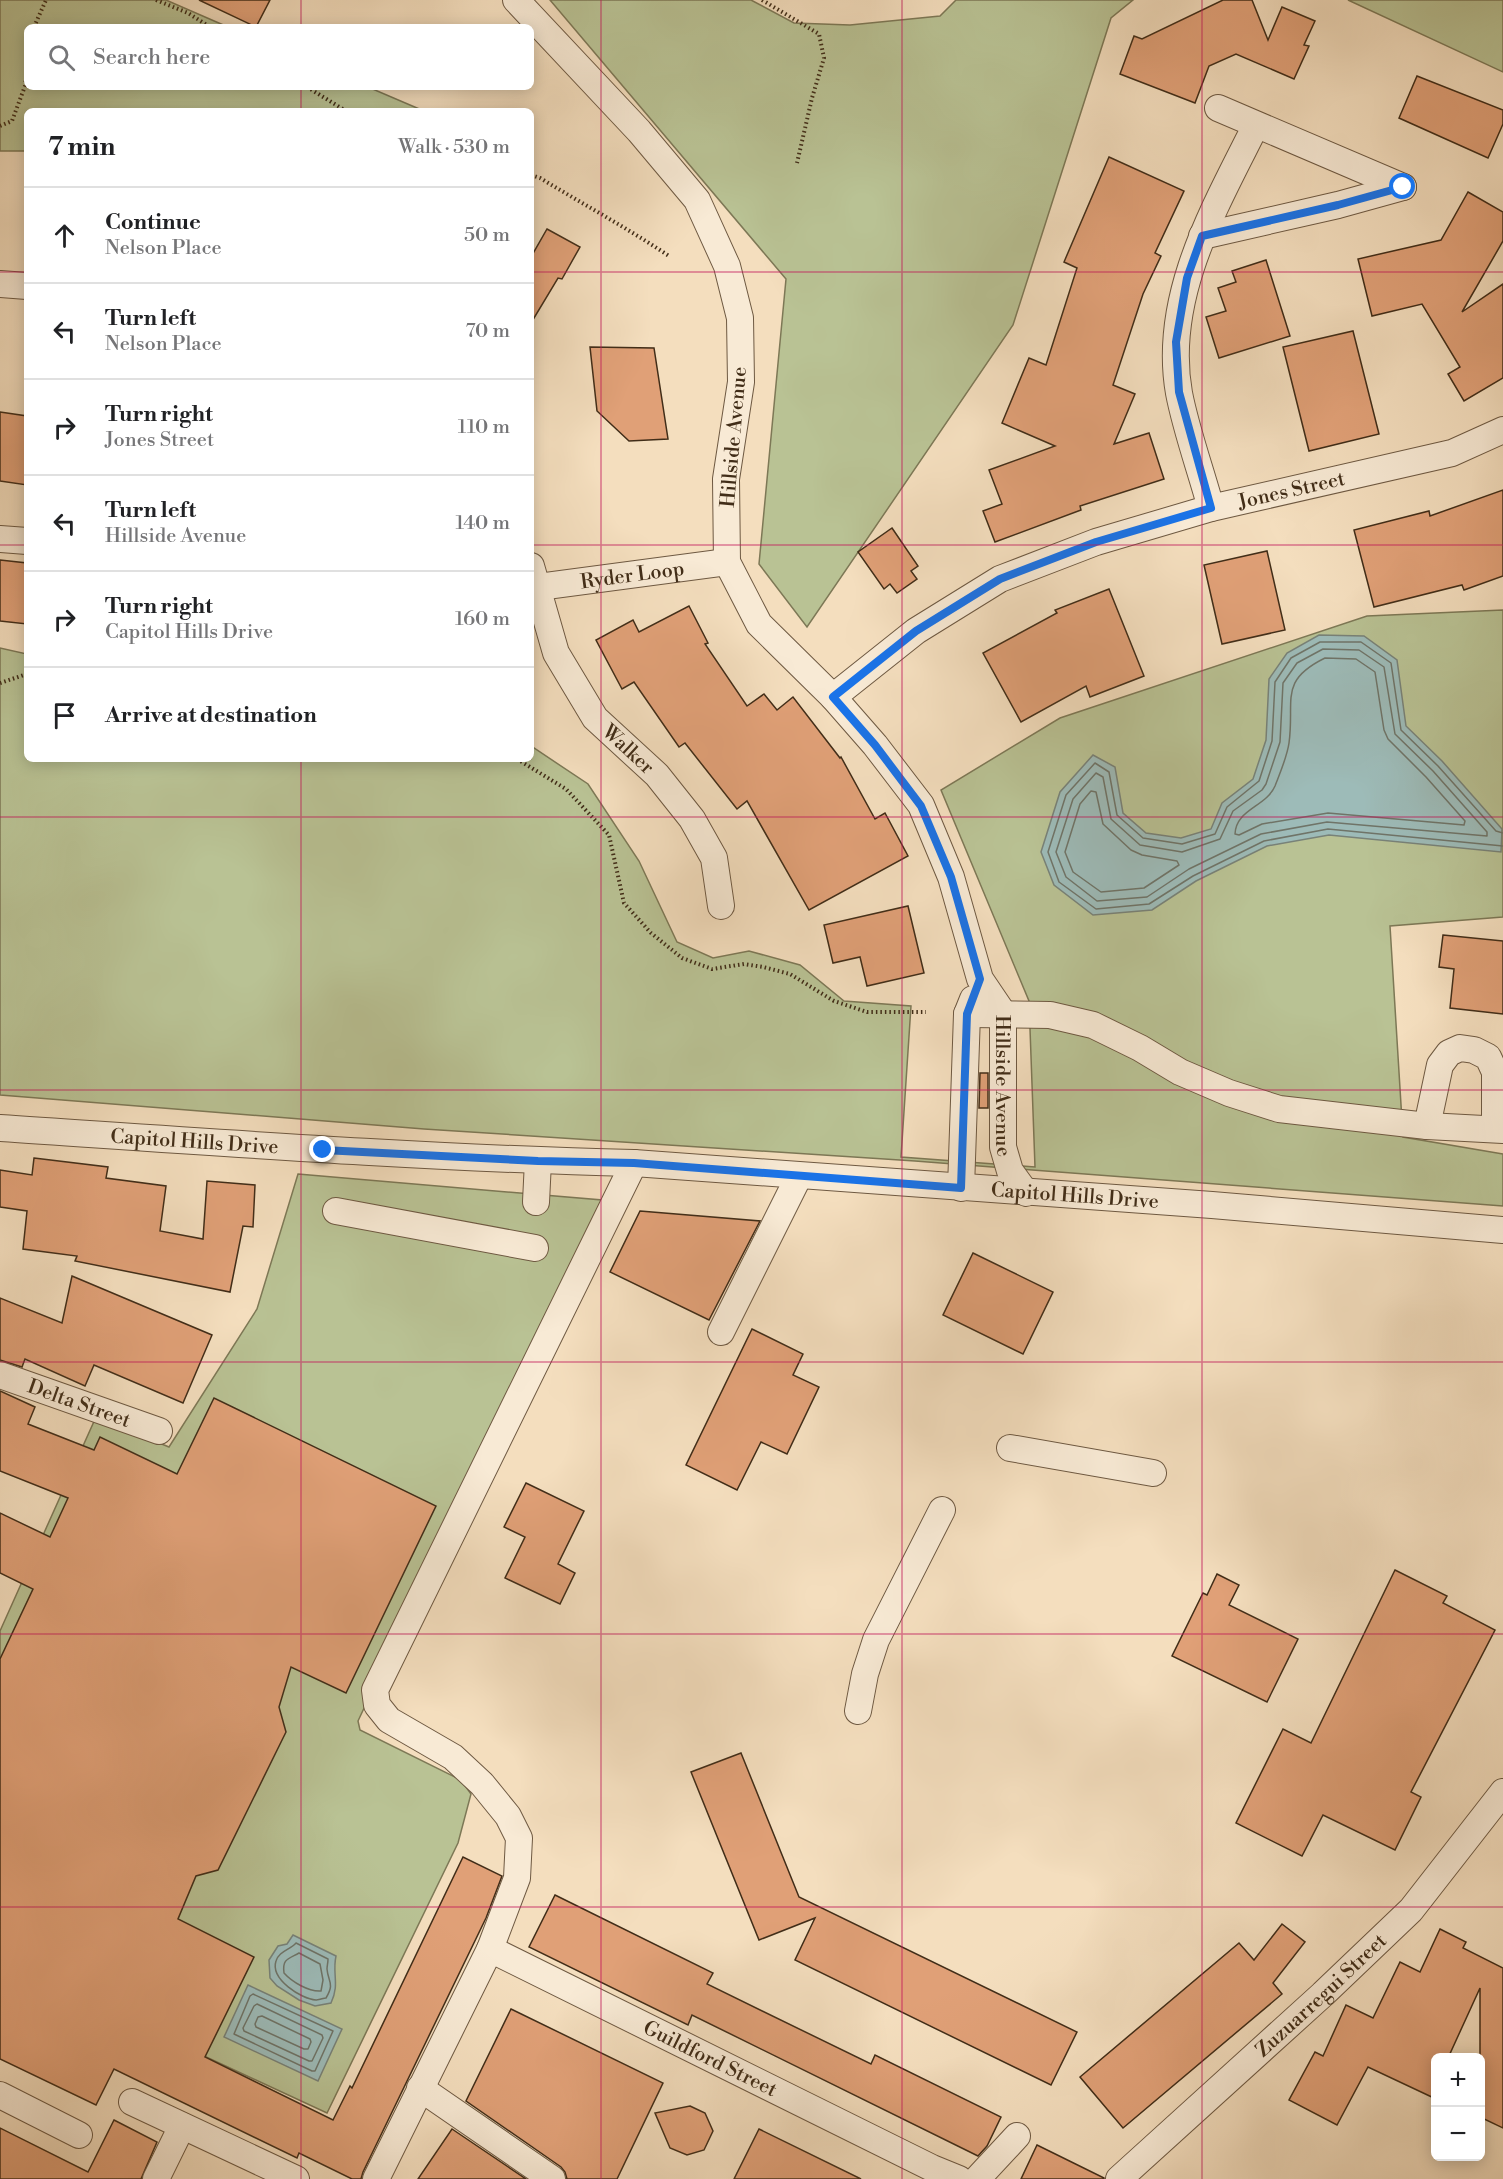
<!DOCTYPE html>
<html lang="en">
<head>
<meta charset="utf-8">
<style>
  body { margin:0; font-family:"Libre Bodoni",serif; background:#f6f6f6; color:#202124 }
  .controls { position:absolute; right:18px; bottom:18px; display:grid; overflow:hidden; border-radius:9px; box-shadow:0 3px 15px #0003 }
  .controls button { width:54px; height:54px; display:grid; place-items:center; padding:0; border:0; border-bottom:2px solid #e0e0e0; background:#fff; color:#202124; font:30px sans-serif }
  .stop { position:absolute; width:18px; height:18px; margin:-14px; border:4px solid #1a73e8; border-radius:50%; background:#fff }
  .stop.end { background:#1a73e8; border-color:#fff; box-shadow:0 2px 6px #0008 }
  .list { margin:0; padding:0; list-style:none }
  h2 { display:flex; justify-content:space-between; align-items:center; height:78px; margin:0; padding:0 24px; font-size:26px }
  h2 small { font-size:20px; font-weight:400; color:#757577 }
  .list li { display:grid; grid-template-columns:39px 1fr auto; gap:18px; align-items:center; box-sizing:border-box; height:96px; padding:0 24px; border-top:2px solid #e0e0e0 }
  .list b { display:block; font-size:22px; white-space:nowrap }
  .list p { margin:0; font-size:20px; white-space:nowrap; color:#757577 }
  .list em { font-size:20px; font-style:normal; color:#757577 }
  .icon { flex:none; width:33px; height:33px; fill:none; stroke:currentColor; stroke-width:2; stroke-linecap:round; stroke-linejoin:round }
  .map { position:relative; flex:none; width:1503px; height:2179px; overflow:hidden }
  .search { position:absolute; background:#fff; box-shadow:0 3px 15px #0003; left:24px; top:24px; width:510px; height:66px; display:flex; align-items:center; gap:15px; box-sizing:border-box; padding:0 21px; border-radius:9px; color:#757577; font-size:22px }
  .panel { position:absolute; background:#fff; box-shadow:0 3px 15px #0003; left:24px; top:108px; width:510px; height:654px; border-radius:9px }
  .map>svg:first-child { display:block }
  .green { fill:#b9c294; stroke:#7d7856; stroke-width:1.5 }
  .water { fill:#9dbbb8; stroke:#788278; stroke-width:1.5 }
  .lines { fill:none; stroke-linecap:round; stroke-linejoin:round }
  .shore { stroke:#6f7468; stroke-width:1.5 }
  .building { fill:#e0a077; stroke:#412d18; stroke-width:1.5 }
  .minor-casing { stroke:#6e5942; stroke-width:28 }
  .path { stroke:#412d18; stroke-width:4; stroke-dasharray:1.5 3; stroke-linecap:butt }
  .minor { stroke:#f8ead5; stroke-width:26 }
  .route { stroke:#1a73e8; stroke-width:8 }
  .grid { fill:none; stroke:#c2185b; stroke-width:1.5; stroke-opacity:0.55 }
  .labels { text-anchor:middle; stroke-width:4.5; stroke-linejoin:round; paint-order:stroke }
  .street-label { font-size:20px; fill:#412d18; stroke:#f8ead5 }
</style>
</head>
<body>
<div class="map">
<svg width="1503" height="2179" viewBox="0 0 1503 2179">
  <rect width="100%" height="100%" fill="#f4debe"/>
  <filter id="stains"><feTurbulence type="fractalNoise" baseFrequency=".00333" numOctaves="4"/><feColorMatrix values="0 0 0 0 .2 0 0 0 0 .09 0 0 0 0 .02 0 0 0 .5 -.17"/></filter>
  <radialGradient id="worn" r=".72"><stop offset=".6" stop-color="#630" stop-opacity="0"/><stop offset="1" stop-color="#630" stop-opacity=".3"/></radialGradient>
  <g class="green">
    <path d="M0,0H166L228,27H27V87H368L424,111H27V151H0Z"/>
    <path d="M550,0H751L794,23L850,25L940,16L956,0H1133L1111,18L1013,325L807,627L759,564L786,279Z"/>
    <path d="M1348,0H1503V72Z"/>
    <path d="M1503,610V917L1390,926L1403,1137L1503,1154V1206L915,1161L424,1129L0,1095V648L27,654V759H531V746L588,784L639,861L677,942L713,958L749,951L800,965L844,1001L911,1006L901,1157L1035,1167L1029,1001L941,790L1060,718L1367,616Z"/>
    <path d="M298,1174L602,1200L358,1721L360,1730L461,1780L471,1794L458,1843L327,2113L146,2029L0,1983V1631L96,1417L169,1447L257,1309Z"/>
  </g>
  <g class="water">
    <path d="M1319,635L1364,636L1397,660L1406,726L1442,761L1502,829L1501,852L1329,835L1267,846L1196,881L1152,910L1093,915L1054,885L1041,852L1060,792L1093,755L1115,767L1123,813L1146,833L1181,838L1211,829L1222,803L1253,779L1266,740L1269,679L1287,653Z"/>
    <path d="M293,1935L336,1956C332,1974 340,1984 331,2003L315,2006L299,2000L277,1986L270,1978L269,1960L278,1946L287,1944Z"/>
    <path d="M248,1985L342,2029L318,2081L224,2037Z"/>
  </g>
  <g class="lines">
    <g class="shore">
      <path d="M1323,649L1359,650L1384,667L1395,734L1433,771L1487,832V836L1327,822L1261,834L1189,869L1147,897L1097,901L1066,877L1056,852L1073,799L1096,773L1103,777L1111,819L1140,845L1182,852L1220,839L1233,811L1262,790L1266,784L1280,742L1283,683L1297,663Z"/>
      <path d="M1325,658L1356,659L1375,672L1384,730L1388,739L1426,777L1465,821L1464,825L1328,813L1262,824L1239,835L1235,834C1236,809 1266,807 1275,786C1280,773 1287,757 1289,743C1295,700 1278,681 1325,658Z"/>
      <path d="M1091,791L1096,792L1103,824L1131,850L1142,855L1177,861L1179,865L1144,888L1101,892L1073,872L1065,852L1080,804Z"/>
      <path d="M1503,833L1496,831L1438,766L1401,730L1391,663L1361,642H1320L1291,658L1275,682L1272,741L1259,781L1227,807L1215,834L1182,844L1143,838L1117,815L1109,772L1095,763L1066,795L1048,852L1059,882L1096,909L1149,904L1193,876L1264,841L1328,829L1503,846"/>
      <path d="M296,1943L328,1959C328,1963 327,1966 327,1969C328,1982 335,1983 326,1998C325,1998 317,2000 316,2000C301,1999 270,1979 276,1961C279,1951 290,1950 296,1943Z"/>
      <path d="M299,1953L320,1964L323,1980L321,1991C309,1992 292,1982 284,1973C282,1959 288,1959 299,1953Z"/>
      <path d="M253,1994L333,2031L315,2071H312L234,2034L250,1996Z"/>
      <path d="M257,2004L322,2035L323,2038L312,2061H309L244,2031L243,2028L254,2006Z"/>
      <path d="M262,2016L310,2039L311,2042L308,2049H304L256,2027L255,2024L258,2017Z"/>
    </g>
  </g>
  <g class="building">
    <path d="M199,0H270L256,27Z"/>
    <path d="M1223,0H1252L1268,40L1282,7L1315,21L1304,45L1309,46L1294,79L1236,54L1209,66L1195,103L1120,74L1134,36L1142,39Z"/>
    <path d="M1417,76L1503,110V124L1488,158L1399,118Z"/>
    <path d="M1109,157L1184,191L1155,253L1161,256L1143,294L1113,385L1135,394L1114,444L1149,433L1164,479L1080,506L1081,510L995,542L983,511L1002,504L989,470L1055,446L1002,423L1029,358L1046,365L1077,268L1064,262Z"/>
    <path d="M1468,192L1503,212V241L1462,312L1503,284V378L1464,401L1448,374L1460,367L1422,304L1372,316L1358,259L1441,240Z"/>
    <path d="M547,229L580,247L562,279L558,278L531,323V257Z"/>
    <path d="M1266,260L1290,336L1219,358L1206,317L1226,311L1218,288L1236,282L1232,271Z"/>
    <path d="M1353,331L1379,434L1309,451L1283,347Z"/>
    <path d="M590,347L654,348L668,439L629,441L597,411Z"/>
    <path d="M0,412L27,416V485L0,481Z"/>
    <path d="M1503,490V576L1464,590L1462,585L1374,607L1354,530L1429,511L1430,516Z"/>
    <path d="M892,528L918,566L911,571L917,579L897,593L890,584L884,589L858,552Z"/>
    <path d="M1267,551L1285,630L1222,644L1204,565Z"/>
    <path d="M0,560L27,563V624L0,621Z"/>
    <path d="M1109,589L1144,676L1090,697L1086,686L1021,722L983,653L1057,613L1055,610Z"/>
    <path d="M689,606L708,643L705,644L747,706L764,694L777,710L793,697L840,758L841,757L875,819L885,813L908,856L809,910L747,801L737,809L685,743L679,747L634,682L622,689L596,640L633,620L639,632Z"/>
    <path d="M908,906L924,973L867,986L860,957L833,963L824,925Z"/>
    <path d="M1443,935L1503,941V1014L1450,1008L1454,969L1439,967Z"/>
    <path d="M980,1073H988V1108H979Z"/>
    <path d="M34,1158L108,1167L106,1178L166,1186L160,1231L203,1239L207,1181L255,1185L253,1227L243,1226L230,1292L75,1261L77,1256L23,1249L27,1211L0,1207V1170L32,1175Z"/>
    <path d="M640,1211L760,1221L709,1320L610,1272Z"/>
    <path d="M973,1253L1053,1292L1023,1354L943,1315Z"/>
    <path d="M72,1276L212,1335L183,1403L94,1365L85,1386L25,1359L22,1367L0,1360V1298L62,1323Z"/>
    <path d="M752,1329L803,1354L793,1375L819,1387L787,1454L761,1442L737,1490L686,1465Z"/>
    <path d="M0,1391L35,1407L28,1424L94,1450L100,1437L177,1474L214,1398L436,1506L346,1693L291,1667L279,1707L286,1732L218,1870L196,1876L178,1919L254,1957L205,2057L333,2120L350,2086L352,2088L463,1857L502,1876L486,1918L363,2172L361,2179H352L299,2153L297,2158L114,2069L96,2105L0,2059V1659L33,1589L0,1573V1513L50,1537L68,1498L0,1471Z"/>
    <path d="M526,1483L584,1511L558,1564L575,1573L560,1604L505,1578L525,1537L504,1527Z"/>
    <path d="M1395,1570L1447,1596L1443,1603L1495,1630L1411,1792L1421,1797L1395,1850L1323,1815L1302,1856L1236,1823L1283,1729L1311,1743Z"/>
    <path d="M1217,1574L1239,1585L1229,1605L1298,1639L1267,1702L1172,1656L1203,1593L1207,1595Z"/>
    <path d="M741,1753L799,1897L1077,2032L1051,2085L795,1960L815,1918L759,1940L691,1772Z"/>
    <path d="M555,1895L713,1973L707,1984L871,2064L875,2055L1001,2117L987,2146L978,2156L692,2015L688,2025L529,1947Z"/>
    <path d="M1282,1924L1305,1942L1273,1983L1282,1994L1123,2128L1080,2077L1239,1943L1254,1960Z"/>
    <path d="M1440,1929L1466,1942L1463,1948L1503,1968V2128L1480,2117V1988L1448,2058H1436V2099L1368,2067L1337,2125L1289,2100L1315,2052L1323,2056L1346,2005L1373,2018L1400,1962L1420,1972Z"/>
    <path d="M511,2009L663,2083L617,2179H567L565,2172L561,2167L466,2101Z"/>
    <path d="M690,2106L705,2113L713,2131L704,2150L687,2155L670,2148L655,2113Z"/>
    <path d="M114,2120L157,2142L141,2179H0V2128L88,2172Z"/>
    <path d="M452,2129L526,2179H418Z"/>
    <path d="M759,2129L861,2179H734Z"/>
    <path d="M1037,2145L1104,2178V2179H1021Z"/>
  </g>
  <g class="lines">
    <g class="minor-casing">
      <g id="minor">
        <path id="s1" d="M516,0L639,131L697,200L727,266L740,318L741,382L726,479L727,562L759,624L833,697L875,745L921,805L951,877L980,979L1003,1013V1147L1010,1171L1026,1193"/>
        <path d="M1218,108L1403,187"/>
        <path d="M1202,236L1338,205L1403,187"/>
        <path d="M0,284L27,286"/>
        <path d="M1211,508C1201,471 1186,430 1179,393C1162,297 1215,207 1256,125"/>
        <path d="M0,539L27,541"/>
        <path id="s2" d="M531,566L556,653L595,718L657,775L692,819L714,858L721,906"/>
        <path id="s3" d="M531,588L727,562"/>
        <path id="s4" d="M833,697L916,631L1000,579L1096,542L1211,508L1452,453L1503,430"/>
        <path d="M967,1014L1050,1015L1093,1025L1140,1048L1180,1072L1229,1093L1279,1109L1427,1126L1503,1130"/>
        <path d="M1427,1126L1440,1065L1449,1053L1460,1048L1474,1050L1488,1057L1495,1072V1129"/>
        <path id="s5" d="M0,1128C211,1142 422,1158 634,1163L1212,1205L1503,1230"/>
        <path d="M961,1188L967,1014L973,999"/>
        <path d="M536,1202L538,1161"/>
        <path d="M336,1211L535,1248"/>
        <path d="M721,1332L799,1176"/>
        <path id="s6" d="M0,1375L159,1431"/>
        <path d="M1010,1448L1153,1473"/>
        <path d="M858,1711L865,1674L876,1640L942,1510"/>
        <path id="s7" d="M490,1949L932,2168L959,2179"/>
        <path d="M420,2088L552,2179"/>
        <path d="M0,2095L79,2135"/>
        <path d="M132,2102L296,2179"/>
        <path d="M156,2179L182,2126"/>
        <path d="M376,2179L490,1949L517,1878L519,1838L508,1816L482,1784L453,1757L389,1720L377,1705L375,1690L634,1163"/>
        <path d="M977,2179L1017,2136"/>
        <path id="s8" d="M1119,2179L1323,1994L1411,1910L1503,1792"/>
      </g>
    </g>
    <g class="path">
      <path d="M156,0L188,13L210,27"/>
      <path d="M762,0L819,34L824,58L812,98L797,163"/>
      <path d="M34,27L46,0"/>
      <path d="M307,87L346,111"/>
      <path d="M0,126L12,121L25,86L27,71"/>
      <path d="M531,175L540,178C583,204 627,228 669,256"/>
      <path d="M0,683L27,674"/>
      <path d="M517,759L566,789L609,835L624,903L651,933L682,958L712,969L744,964L763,967L790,974L834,1001L867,1012H926"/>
    </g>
    <use href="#minor" class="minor"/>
  </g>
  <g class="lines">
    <path class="route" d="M323,1150L538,1161L634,1163L961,1188L967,1014L980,979L951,877L921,806L875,745L833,697L916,631L1000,579L1096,542L1211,508L1179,392L1176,342L1187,278L1202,236L1338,205L1403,187"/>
  </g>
  <path class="grid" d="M301,0V27M601,0V2179M902,0V2179M1202,0V2179M301,87V111M0,272H27M531,272H1503M0,545H27M531,545H1503M301,759V2179M0,817H1503M0,1090H1503M0,1362H1503M0,1634H1503M0,1907H1503"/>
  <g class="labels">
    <g class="street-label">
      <text transform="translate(733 437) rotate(-85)" y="7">Hillside Avenue</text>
      <text dy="7" stroke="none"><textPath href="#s4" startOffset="510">Jones Street</textPath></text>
      <text dy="7" stroke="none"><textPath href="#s3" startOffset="102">Ryder Loop</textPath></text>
      <text dy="7" stroke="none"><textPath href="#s2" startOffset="212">Walker</textPath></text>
      <text dy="7" stroke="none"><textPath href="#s1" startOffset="1252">Hillside Avenue</textPath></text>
      <text dy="7" stroke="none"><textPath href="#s5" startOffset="195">Capitol Hills Drive</textPath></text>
      <text dy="7" stroke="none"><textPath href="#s5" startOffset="1077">Capitol Hills Drive</textPath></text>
      <text dy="7" stroke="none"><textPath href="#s6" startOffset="84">Delta Street</textPath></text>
      <text dy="7" stroke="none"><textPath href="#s8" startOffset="273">Zuzuarregui Street</textPath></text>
      <text dy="7" stroke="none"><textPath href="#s7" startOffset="246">Guildford Street</textPath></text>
    </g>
  </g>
  <rect width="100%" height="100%" filter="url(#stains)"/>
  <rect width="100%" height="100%" fill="url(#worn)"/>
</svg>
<div class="controls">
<button>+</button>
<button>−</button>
</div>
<div class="stop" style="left:1403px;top:187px"></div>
<div class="stop end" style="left:323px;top:1150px"></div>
<div class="search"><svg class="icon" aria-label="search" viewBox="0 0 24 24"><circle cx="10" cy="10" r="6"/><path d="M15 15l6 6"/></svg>Search here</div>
<section class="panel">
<h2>7 min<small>Walk · 530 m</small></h2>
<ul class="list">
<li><svg class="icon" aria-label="ahead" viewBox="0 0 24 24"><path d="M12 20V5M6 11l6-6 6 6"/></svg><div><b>Continue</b><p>Nelson Place</p></div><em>50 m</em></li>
<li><svg class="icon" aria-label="left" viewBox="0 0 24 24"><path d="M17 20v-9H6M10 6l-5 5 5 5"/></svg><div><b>Turn left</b><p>Nelson Place</p></div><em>70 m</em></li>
<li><svg class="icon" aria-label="right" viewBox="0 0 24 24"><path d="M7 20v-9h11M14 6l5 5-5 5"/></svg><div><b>Turn right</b><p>Jones Street</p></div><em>110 m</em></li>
<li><svg class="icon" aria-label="left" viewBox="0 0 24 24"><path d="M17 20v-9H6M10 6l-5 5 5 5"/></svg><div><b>Turn left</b><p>Hillside Avenue</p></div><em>140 m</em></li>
<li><svg class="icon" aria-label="right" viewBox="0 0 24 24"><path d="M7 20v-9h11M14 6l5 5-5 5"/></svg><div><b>Turn right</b><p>Capitol Hills Drive</p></div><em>160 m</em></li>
<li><svg class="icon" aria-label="arrive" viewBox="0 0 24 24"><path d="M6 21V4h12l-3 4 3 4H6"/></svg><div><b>Arrive at destination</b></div></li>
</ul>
</section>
</div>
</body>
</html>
